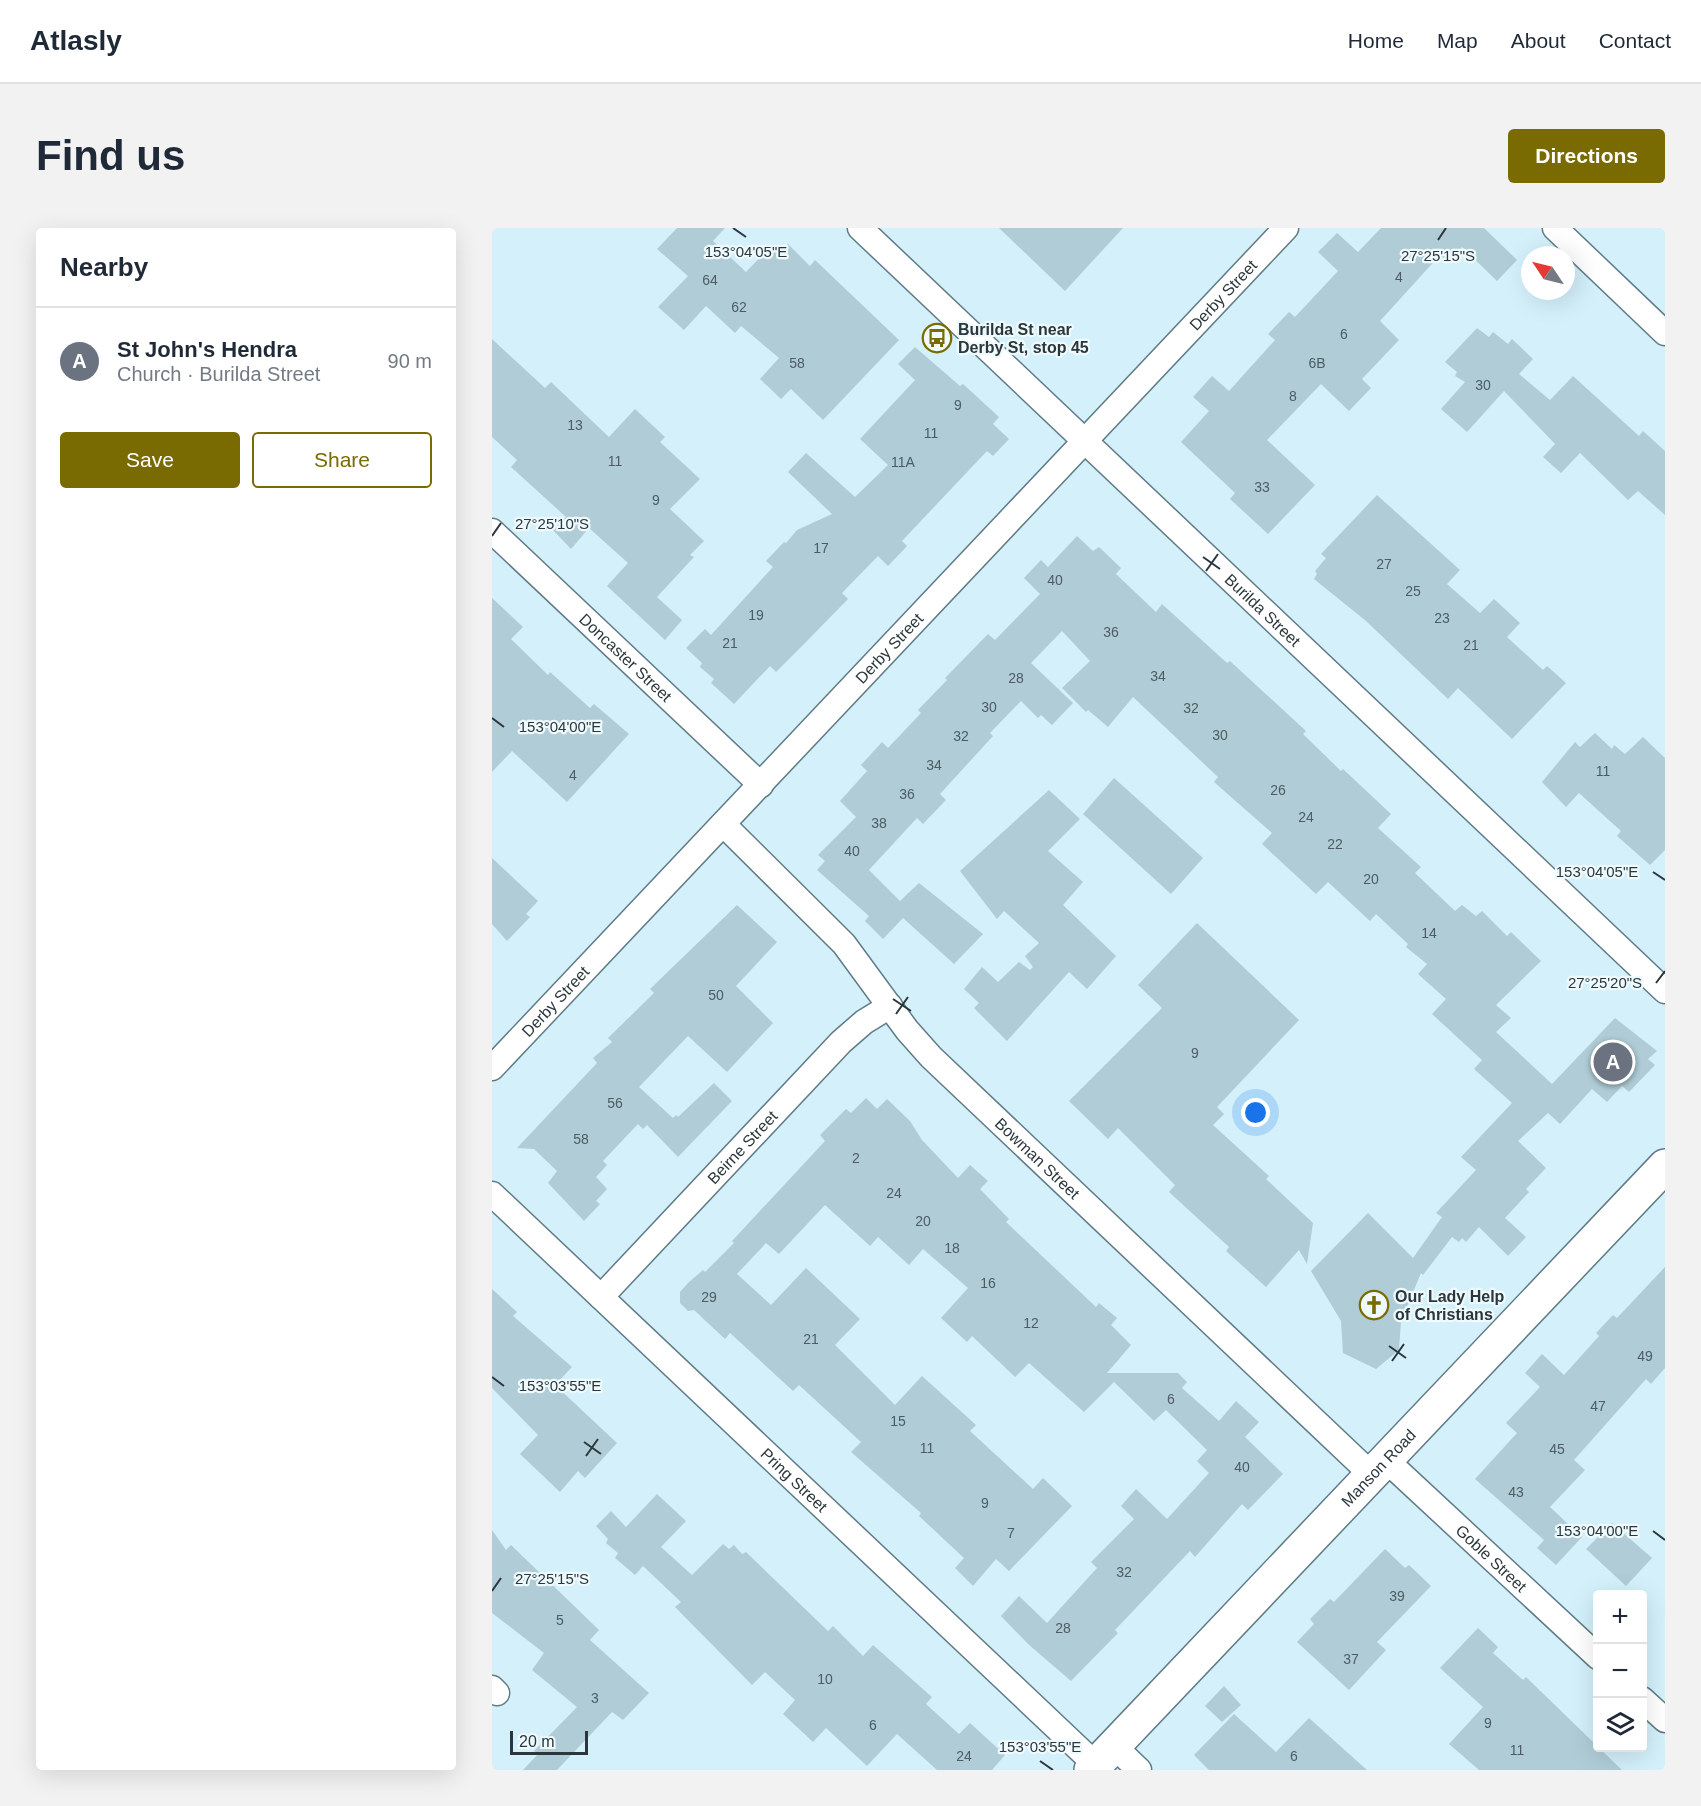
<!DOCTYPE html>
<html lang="en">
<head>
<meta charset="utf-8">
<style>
  body { margin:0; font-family:Helvetica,sans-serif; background:#f2f2f3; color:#1f2937 }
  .controls { position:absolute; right:18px; bottom:18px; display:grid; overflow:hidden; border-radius:6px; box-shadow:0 6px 24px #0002 }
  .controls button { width:54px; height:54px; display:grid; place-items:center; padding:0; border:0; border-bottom:2px solid #e0e1e3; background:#fff; color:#1f2937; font:30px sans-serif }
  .compass { position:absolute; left:1029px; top:18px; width:54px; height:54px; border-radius:50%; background:#fff; box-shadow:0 6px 24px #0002; rotate:305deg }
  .scale { position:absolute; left:18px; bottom:15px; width:78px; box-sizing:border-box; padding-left:6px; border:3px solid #2b373b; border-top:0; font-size:16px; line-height:21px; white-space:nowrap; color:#2b373b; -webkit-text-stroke:4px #eefafe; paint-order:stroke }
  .you { position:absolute; left:764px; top:885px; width:21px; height:21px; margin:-15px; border:4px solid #fff; border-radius:50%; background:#1a73e8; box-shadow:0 0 0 9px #1a73e833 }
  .badge { display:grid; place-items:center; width:39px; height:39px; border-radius:50%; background:#7a6a02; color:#fff; font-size:20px; font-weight:700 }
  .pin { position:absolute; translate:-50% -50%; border:3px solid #fff; box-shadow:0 2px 6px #0006 }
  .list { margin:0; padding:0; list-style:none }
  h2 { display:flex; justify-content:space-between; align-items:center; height:78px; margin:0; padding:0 24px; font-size:26px }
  h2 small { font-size:20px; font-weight:400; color:#747a83 }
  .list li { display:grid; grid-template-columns:39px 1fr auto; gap:18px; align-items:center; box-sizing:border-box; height:108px; padding:0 24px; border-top:2px solid #e0e1e3 }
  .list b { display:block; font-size:22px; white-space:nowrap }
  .list p { margin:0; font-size:20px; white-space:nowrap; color:#747a83 }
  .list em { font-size:20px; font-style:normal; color:#747a83 }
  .actions { display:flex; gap:12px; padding:18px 24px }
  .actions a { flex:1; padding:14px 0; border:2px solid #7a6a02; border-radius:6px; text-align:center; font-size:21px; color:#7a6a02 }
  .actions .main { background:#7a6a02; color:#fff }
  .icon { flex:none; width:33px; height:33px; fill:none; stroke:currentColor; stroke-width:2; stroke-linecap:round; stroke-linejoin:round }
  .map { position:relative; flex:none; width:1173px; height:1542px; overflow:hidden; border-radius:6px }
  header { display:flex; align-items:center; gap:36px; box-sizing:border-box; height:84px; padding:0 30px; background:#fff; border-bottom:2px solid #e0e1e3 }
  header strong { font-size:28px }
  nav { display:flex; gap:33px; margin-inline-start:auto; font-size:21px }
  .intro { display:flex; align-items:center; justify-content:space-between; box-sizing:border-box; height:144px; padding:0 36px }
  h1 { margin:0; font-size:42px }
  .button { padding:15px 27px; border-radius:6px; background:#7a6a02; color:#fff; font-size:21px; font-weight:700 }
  main { display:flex; gap:36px; padding:0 36px }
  aside { flex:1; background:#fff; border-radius:6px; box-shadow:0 6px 24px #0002 }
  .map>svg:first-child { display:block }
  .building { fill:#b0cdd7 }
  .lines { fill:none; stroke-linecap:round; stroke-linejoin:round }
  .street-casing { stroke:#607b85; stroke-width:27 }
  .secondary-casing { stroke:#607b85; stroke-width:36 }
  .street { stroke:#fff; stroke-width:24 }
  .secondary { stroke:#fff; stroke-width:33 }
  .ticks { fill:none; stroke:#2b373b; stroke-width:2 }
  .labels { text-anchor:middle; stroke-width:4.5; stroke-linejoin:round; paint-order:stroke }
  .number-label { font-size:14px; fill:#4c5c62 }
  .street-label { font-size:16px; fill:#2b373b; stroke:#eefafe }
  .poi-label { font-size:16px; font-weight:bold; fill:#2b373b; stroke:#eefafe; text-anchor:start }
  .ticks-label { font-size:15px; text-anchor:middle; fill:#2b373b; stroke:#eefafe; stroke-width:4.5; stroke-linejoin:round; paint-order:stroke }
</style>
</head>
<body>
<header>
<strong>Atlasly</strong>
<nav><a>Home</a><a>Map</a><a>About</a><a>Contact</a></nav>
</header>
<div class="intro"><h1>Find us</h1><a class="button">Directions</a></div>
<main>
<aside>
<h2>Nearby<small></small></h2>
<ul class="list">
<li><span class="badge" style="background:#6b7280">A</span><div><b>St John's Hendra</b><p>Church · Burilda Street</p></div><em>90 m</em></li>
</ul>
<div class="actions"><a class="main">Save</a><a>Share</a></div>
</aside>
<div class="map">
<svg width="1173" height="1542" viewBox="0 0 1173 1542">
  <rect width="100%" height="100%" fill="#d3f0fb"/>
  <g class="building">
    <path d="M185,0H233L221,13L254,44L280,17L288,23L296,16L318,38L323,32L407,112L331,192L299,161L289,171L268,151L287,130L249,98L243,105L214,78L192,102L166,79L196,48L165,21Z"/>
    <path d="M507,0H631L573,63Z"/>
    <path d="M889,0H992L1025,32L1005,53L970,19L956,34L948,27L888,93L907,112L870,151L879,160L857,183L829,156L775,212L823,257L776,306L738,271L743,265L689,214L717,183L701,169L720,148L737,163L783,112L776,106L797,84L803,89L846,43L826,24L845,5L866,24Z"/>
    <path d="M985,100L997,109L1001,104L1016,116L1020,111L1041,131L1027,146L1058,172L1081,148L1147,208L1151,203L1173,223V287L1146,263L1136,272L1088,225L1069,245L1051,229L1063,216L1012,163L975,204L949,181L973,154L963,148L965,144L953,134Z"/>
    <path d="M0,111L53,160L59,154L117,209L143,181L173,209L168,214L208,251L178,281L212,313L198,327L202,329L165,369L190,392L173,412L115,358L136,335L97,300L79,321L61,302L74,289L19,239L25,232L0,209Z"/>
    <path d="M423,119L468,158L471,156L507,189L501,196L517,211L501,228L495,223L410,313L415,318L396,338L386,328L350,365L356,371L315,413L284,444L278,438L242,476L219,455L222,451L208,439L210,435L194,420L213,401L219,407L281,339L274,333L292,314L294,315L305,302L340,286L296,244L314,225L363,269L396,237L368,211L423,152L406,136Z"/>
    <path d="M885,267L968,342L955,356L988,385L1002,371L1028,395L1015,409L1051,442L1055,438L1074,455L1020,511L966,460L956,471L874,393L822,351L825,346L823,343L834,330L829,326Z"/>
    <path d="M585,308L601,323L607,319L629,340L624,346L664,384L670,376L735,435L738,433L814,503L811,506L849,543L851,541L899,586L886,600L929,639L923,645L963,683L970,677L984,688L990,683L1015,708L1019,704L1049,733L1004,777L1019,790L1004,804L1060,856L1123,790L1165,823L1156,831L1163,837L1137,864L1130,858L1115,874L1100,861L1068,896L1056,885L1026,913L1054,940L1034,961L1037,964L1013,990L1034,1009L1016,1028L987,999L974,1014L970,1010L967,1014L960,1009L931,1047L929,1045L909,1093L907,1122L884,1141L851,1125L849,1093L819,1043L876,985L921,1030L950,989L944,985L984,942L969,929L1020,875L982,841L990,832L940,786L954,771L926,746L935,736L914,719L916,716L884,686L878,693L836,654L824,666L770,616L780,605L722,554L726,549L641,469L616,499L596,482L594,484L570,460L598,433L570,403L539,435L581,475L560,497L549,487L546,490L529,473L498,505L501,508L448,566L454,572L431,596L425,590L377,642L408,673L427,655L491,706L462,736L411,690L391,711L373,693L377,688L325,642L333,633L326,627L364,589L348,573L375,543L369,537L390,514L396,520L429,485L426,482L455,452L453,450L496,406L503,412L548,366L532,350L549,332L556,339Z"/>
    <path d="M0,370L31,399L19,411L56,447L58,444L98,480L102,476L137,506L75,574L20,523L0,544Z"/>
    <path d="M1103,505L1120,521L1122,517L1133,526L1151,509L1173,530V622L1158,637L1125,608L1129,603L1087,565L1074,579L1050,554L1083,514L1088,519Z"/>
    <path d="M622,550L711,630L679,666L591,586Z"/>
    <path d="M557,562L588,591L556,623L591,654L571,677L624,728L595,761L577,744L515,813L482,780L487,775L472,761L490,739L506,754L527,734L538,742L541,739L533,728L547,715L512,683L505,691L468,643Z"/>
    <path d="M0,630L46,673L34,686L38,689L15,713L0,696Z"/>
    <path d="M245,677L285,714L244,758L281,795L235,844L196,808L147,859L181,890L184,887L186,889L222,855L240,873L186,929L155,897L151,901L146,896L111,933L115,937L104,949L115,961L104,973L108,976L92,993L56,955L65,943L42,921L25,920L105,835L101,830L120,814L116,810L162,765L158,761Z"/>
    <path d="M705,695L807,792L725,879L732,886L721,897L777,948L774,951L821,995L815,1036L807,1022L774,1059L734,1023L737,1019L677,964L683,957L626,900L616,911L577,873L670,780L646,757Z"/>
    <path d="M374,870L385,881L395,871L418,893L430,912L466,950L478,937L496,953L488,961L517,991L514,994L604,1079L607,1075L625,1090L619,1097L639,1117L615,1145H686L695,1154L690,1160L727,1193L744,1173L767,1194L753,1209L791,1246L756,1282L750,1276L703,1329L698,1323L623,1402L626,1405L579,1453L536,1416L509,1388L527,1368L555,1395L605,1340L599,1334L642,1291L629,1278L644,1261L675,1291L717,1245L705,1233L715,1222L674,1182L662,1193L622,1154L592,1184L537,1135L523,1149L480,1108L475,1114L449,1090L476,1060L431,1021L417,1037L386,1009L378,1018L333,977L287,1026L274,1015L245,1046L279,1077L314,1040L368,1091L343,1117L403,1177L430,1148L484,1197L478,1203L541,1261L551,1250L580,1278L517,1343L504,1331L481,1358L463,1340L472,1330L427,1288L429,1285L359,1224L369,1214L307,1157L301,1163L238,1105L233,1111L202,1082L196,1083L188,1075V1064L196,1055L211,1042L213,1044L242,1015L240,1013L333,913L328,907L354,881L359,885Z"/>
    <path d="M1173,1039V1140L1159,1156L1154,1151L1082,1232L1093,1242L1058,1279L1090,1309L1064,1337L1045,1320L1052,1312L983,1251L1025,1205L1014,1195L1048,1159L1033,1145L1050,1126L1072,1147L1107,1108L1104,1105L1121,1087L1125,1090Z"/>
    <path d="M0,1061L25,1084L21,1088L80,1139L63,1157L125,1215L93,1250L86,1243L68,1264L28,1226L46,1207L0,1160Z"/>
    <path d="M165,1266L194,1293L169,1319L200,1347L231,1316L237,1321L242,1317L250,1326L254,1324L336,1403L341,1398L371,1428L381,1417L440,1469L434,1476L467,1506L478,1495L513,1527L500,1542H445L405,1506L375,1538L334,1500L321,1514L291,1486L303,1472L273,1444L260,1457L183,1379L189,1374L151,1338L143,1347L123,1330L126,1325L114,1315L116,1311L104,1298L119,1283L134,1299Z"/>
    <path d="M1120,1295L1160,1330L1134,1358L1094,1321Z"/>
    <path d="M0,1302L14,1322L19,1317L107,1402L98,1412L157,1465L131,1492L120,1484L65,1542H31L46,1526L42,1523L85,1479L40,1442L52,1425L0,1385Z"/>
    <path d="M893,1321L913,1340L917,1337L939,1358L885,1414L894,1422L857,1462L805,1414L822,1396L818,1391L838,1371L842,1374Z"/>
    <path d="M986,1400L1006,1419L1001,1425L1031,1452L1034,1449L1130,1542H987L957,1516L991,1479L948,1440Z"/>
    <path d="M732,1458L749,1477L730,1494L713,1478Z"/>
    <path d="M742,1486L784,1524L817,1490L875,1542H717L702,1527Z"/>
  </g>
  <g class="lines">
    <g class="street-casing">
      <g id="street">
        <path id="s1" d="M368,0L1173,763"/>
        <path d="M1063,0L1173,105"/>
        <path id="s2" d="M0,303L269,557"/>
        <path id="s3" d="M231,596L352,716L415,802L439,829L880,1247"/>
        <path id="s4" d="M0,840L794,0"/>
        <path id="s5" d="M0,966L604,1537"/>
        <path id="s6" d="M109,1069L349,814L372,794L398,778"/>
        <path id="s7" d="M894,1232L1106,1429"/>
        <path d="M0,1460L5,1465"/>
        <path d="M1150,1471L1173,1492"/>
        <path d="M622,1518L647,1542"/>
      </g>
    </g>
    <g class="secondary-casing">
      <g id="secondary">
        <path id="s8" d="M599,1542L1173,938"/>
      </g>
    </g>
    <use href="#street" class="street"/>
    <use href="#secondary" class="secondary"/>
  </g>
  <path class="ticks" d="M241,0L254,9M946,12L954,0M0,308L9,295M711,329L728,341M714,343L726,326M0,490L12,499M1161,644L1173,652M1164,755L1173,743M401,771L419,783M404,786L416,769M897,1118L914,1130M900,1133L912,1116M0,1149L12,1158M92,1214L109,1226M94,1228L106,1211M1161,1303L1173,1312M0,1363L9,1350M548,1533L561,1542"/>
  <defs>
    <g id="bus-ring" transform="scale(1.5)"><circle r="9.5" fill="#eefafe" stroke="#7a6a02" stroke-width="1.5"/><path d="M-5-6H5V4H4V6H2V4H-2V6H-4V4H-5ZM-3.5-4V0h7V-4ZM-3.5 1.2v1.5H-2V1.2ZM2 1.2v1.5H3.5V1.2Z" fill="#7a6a02"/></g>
    <g id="church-ring" transform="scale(1.5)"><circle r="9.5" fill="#eefafe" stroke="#7a6a02" stroke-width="1.5"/><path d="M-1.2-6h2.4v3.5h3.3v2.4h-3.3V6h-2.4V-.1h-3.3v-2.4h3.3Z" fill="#7a6a02"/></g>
  </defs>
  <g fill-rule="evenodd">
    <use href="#bus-ring" x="445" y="110"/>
    <use href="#church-ring" x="882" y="1077"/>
  </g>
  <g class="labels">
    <g class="number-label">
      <text x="907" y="54">4</text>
      <text x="218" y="57">64</text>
      <text x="247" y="84">62</text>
      <text x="852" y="111">6</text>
      <text x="305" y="140">58</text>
      <text x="825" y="140">6B</text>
      <text x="991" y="162">30</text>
      <text x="801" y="173">8</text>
      <text x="466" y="182">9</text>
      <text x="83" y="202">13</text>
      <text x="439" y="210">11</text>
      <text x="123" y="238">11</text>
      <text x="411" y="239">11A</text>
      <text x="770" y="264">33</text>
      <text x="164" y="277">9</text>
      <text x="329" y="325">17</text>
      <text x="892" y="341">27</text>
      <text x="563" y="357">40</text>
      <text x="921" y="368">25</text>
      <text x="264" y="392">19</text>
      <text x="950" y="395">23</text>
      <text x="619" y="409">36</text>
      <text x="238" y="420">21</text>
      <text x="979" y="422">21</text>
      <text x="666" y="453">34</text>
      <text x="524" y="455">28</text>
      <text x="497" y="484">30</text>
      <text x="699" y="485">32</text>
      <text x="728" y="512">30</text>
      <text x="469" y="513">32</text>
      <text x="442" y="542">34</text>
      <text x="1111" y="548">11</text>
      <text x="81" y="552">4</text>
      <text x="786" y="567">26</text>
      <text x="415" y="571">36</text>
      <text x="814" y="594">24</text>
      <text x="387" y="600">38</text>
      <text x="843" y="621">22</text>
      <text x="360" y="628">40</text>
      <text x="879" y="656">20</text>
      <text x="937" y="710">14</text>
      <text x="224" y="772">50</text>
      <text x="703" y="830">9</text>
      <text x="123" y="880">56</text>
      <text x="89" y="916">58</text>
      <text x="364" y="935">2</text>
      <text x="402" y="970">24</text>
      <text x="431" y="998">20</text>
      <text x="460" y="1025">18</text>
      <text x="496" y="1060">16</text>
      <text x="217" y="1074">29</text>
      <text x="539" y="1100">12</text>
      <text x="319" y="1116">21</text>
      <text x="1153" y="1133">49</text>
      <text x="679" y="1176">6</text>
      <text x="1106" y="1183">47</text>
      <text x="406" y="1198">15</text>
      <text x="435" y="1225">11</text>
      <text x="1065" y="1226">45</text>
      <text x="750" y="1244">40</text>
      <text x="1024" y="1269">43</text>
      <text x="493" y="1280">9</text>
      <text x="519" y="1310">7</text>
      <text x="632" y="1349">32</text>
      <text x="905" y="1373">39</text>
      <text x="68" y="1397">5</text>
      <text x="571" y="1405">28</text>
      <text x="859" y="1436">37</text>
      <text x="333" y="1456">10</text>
      <text x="103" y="1475">3</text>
      <text x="996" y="1500">9</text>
      <text x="381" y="1502">6</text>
      <text x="1025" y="1527">11</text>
      <text x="472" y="1533">24</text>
      <text x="802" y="1533">6</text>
    </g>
    <g class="street-label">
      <text dy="6" stroke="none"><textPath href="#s4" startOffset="1064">Derby Street</textPath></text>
      <text dy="6" stroke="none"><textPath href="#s1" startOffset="555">Burilda Street</textPath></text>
      <text dy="6" stroke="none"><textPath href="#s4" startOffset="578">Derby Street</textPath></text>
      <text dy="6" stroke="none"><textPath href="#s2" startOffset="184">Doncaster Street</textPath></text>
      <text dy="6" stroke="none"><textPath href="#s4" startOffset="92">Derby Street</textPath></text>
      <text dy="6" stroke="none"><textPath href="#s6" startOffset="206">Beirne Street</textPath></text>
      <text dy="6" stroke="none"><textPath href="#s3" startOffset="460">Bowman Street</textPath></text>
      <text dy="6" stroke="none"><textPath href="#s8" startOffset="417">Manson Road</textPath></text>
      <text dy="6" stroke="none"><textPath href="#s5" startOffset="416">Pring Street</textPath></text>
      <text dy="6" stroke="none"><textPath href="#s7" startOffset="144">Goble Street</textPath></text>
    </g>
    <g class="poi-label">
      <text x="466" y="107">Burilda St near<tspan x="466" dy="18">Derby St, stop 45</tspan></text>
      <text x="903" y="1074">Our Lady Help<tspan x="903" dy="18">of Christians</tspan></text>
    </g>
  </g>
  <g class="ticks-label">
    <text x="254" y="29">153°04'05"E</text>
    <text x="946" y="33">27°25'15"S</text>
    <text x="60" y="301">27°25'10"S</text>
    <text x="68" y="504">153°04'00"E</text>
    <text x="1105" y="649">153°04'05"E</text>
    <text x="1113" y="760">27°25'20"S</text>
    <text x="68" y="1163">153°03'55"E</text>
    <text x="1105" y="1308">153°04'00"E</text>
    <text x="60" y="1356">27°25'15"S</text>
    <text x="548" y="1524">153°03'55"E</text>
  </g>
</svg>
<div class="controls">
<button>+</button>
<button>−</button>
<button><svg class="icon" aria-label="layers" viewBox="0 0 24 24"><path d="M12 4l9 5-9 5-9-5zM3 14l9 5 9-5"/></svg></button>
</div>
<svg class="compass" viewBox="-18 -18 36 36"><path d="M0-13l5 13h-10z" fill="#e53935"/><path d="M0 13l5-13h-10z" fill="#747a83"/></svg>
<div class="scale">20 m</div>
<div class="you"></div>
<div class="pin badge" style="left:1121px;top:834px;background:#6b7280">A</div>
</div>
</main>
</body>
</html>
